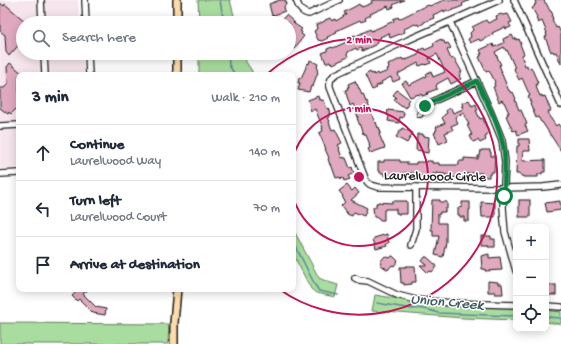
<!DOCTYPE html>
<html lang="en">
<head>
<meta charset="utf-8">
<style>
  body { margin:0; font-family:"Gochi Hand",sans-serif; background:#f6f6f7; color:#1f2937 }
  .controls { position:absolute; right:12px; bottom:12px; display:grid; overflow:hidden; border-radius:8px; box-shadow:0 2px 10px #0003 }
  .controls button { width:36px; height:36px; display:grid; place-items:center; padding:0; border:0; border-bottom:1px solid #e0e1e3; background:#fff; color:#1f2937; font:20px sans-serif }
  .stop { position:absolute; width:12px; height:12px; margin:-9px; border:3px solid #0b8043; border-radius:50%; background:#fff }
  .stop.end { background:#0b8043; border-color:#fff; box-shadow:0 1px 4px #0008 }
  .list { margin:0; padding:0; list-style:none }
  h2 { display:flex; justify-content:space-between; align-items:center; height:52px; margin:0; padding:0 16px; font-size:17px }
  h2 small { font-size:13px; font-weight:400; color:#747a83 }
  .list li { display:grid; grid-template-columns:26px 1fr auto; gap:12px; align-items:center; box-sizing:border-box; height:56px; padding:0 16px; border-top:1px solid #e0e1e3 }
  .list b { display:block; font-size:15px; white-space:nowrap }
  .list p { margin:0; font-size:13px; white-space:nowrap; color:#747a83 }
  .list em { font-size:13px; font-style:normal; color:#747a83 }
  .icon { flex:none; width:22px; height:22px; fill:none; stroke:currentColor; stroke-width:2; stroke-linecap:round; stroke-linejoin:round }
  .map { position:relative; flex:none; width:561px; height:344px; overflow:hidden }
  .search { position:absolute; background:#fff; box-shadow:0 2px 10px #0003; left:16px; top:16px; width:280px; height:44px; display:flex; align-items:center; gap:10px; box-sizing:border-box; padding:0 14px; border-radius:22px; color:#747a83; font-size:15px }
  .panel { position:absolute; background:#fff; box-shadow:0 2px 10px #0003; left:16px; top:72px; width:280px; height:220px; border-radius:8px }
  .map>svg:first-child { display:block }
  .built { fill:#f6e5ec }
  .green { fill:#a9dd9f; stroke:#627c5e }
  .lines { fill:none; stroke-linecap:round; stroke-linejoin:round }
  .stream { stroke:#5d8798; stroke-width:1.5 }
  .building { fill:#e0a9bf; stroke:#1c1c1c }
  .minor-casing { stroke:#1c1c1c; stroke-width:8 }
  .major-casing { stroke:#1c1c1c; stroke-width:10 }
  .minor { stroke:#fff; stroke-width:5.5 }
  .major { stroke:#fddcac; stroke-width:7 }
  .route { stroke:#0b8043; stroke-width:5 }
  .ring { fill:none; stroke:#c2185b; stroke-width:2 }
  .labels { text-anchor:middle; stroke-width:3; stroke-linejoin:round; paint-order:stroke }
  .street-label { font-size:14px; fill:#1c1c1c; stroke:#fff }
  .water-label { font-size:15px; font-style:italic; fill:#425b64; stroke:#fff }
  .centre { fill:#c2185b; stroke:#fff; stroke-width:2 }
  .ring-label { font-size:12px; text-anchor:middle; font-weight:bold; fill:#c2185b; stroke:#fff; stroke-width:3; stroke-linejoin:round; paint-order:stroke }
</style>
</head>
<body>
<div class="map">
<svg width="561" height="344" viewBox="0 0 561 344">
  <rect width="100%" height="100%" fill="#fff"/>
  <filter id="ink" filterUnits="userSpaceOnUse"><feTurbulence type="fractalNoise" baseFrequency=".025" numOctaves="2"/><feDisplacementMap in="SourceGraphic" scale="8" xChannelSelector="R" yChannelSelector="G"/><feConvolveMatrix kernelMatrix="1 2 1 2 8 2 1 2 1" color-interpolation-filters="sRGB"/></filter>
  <g filter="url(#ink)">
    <path class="built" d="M0,0H78L80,23H23V53H82L84,75H19V168L0,169Z"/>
    <g class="green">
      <path d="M198,0H230L236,23H199Z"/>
      <path d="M199,53H244L246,62L252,71V75H199Z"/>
      <path d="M293,229L319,278L328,282L338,285L335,297L316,293L311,289L293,254Z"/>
      <path d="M375,295L412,301L473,307L516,308V320L463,318L372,311Z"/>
      <path d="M546,310L561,312V324L546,322Z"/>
      <path d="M0,323L169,324L168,344H0Z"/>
    </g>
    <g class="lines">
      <g class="stream">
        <path d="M220,0L224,23"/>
        <path d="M228,53L229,65L235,75"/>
        <path d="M293,241L315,285L319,291L338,295"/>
        <path d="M377,303L412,309C420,307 430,310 438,313L516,316"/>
        <path d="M546,317L561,318"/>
      </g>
    </g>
    <g class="building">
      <path d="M280,0H285L287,4H285V6L284,7L285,11L272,16L269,4Z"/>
      <path d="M374,0H404L393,5L394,7L389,9L388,6L370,14L371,15L365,18L366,20L361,22L360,20L336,31L337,33L327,37L328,38L322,41L318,40L314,31L316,30V29L317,28L316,25L325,21V20L330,18L332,21L335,19L336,21L344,16V15H346L344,12L354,7L359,4L360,6H362V7L372,3L371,1Z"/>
      <path d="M444,0H470L462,4L463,6L448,12L447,10L444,12V10L433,15L434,18L424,22V23L419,26L418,24L416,25L415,24L404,29L405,32L390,38L389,33L380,37L381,38L377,40L378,42H376L377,44L362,51L361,48L357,50L356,48L348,52V53L347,54L348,57L333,64L332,62L331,63L330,61L326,63L322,53L327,51V49L332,47L333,48L351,40L349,37L355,35L356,36L370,29L371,31L394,21L393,19L398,17L399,19L423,7L429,5L430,6Z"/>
      <path d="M537,0H544L545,3H546L550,11H551L553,15L552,16L553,19H552L556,28L558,27L561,33V64L556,52L554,53L553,51L551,52L545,37L547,36L546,33H547L542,21L538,23L536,18L537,17L532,8L535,6L534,5L536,4L535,1Z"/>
      <path d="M0,3L4,6L5,4L27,23H23V40L9,56L6,52L5,35L0,31Z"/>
      <path d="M501,14L502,15L508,14L512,22L509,23L511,27L506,29L505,27L492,33L493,35L480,41L479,39L470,43L468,39L471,37L470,33L473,30L472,27L486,20L488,23L497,19L496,16Z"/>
      <path d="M286,15L295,23H293L302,29L300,31L302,32L301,34L304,36L294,49L289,45V23H279Z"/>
      <path d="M512,35L514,39L516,38V40L519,39L521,44H520L524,54L522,55V57L525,66L527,65L528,69L531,67L538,83L536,84L537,86L536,87L540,96L542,95V97L545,96L551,111L548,112L550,116H549L556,126L558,124L561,128V151L542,122H541L538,117L536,118L530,103H531L528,97L530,96L522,78L519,80L514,69L515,68L507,50L506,51L504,47L495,52L501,65H499L502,72H501L509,91H510L511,93L513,92L516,99L515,100L519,110H521L527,124L525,125L528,131L518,135L516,130L513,131L506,116L508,115L507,113H509L504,102H503L502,100L499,102L493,87L495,86L494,83L495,82L491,74L489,71L486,72L479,57L481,56L480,54H482L480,50L493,44L494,47L504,43L503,39Z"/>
      <path d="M441,39L442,41H444L445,44L448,43L451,48L447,50L451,59L454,58L462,72L460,73V75L459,76L461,79L451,84L448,78L437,84V85L436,86L437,89L427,93L428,94L422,96L421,94L419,95V94L410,97L402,83L406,81L409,85L427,76L426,74L431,71L433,77L445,72L437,54L429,58L431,63L425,65V64L419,66L418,63L398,74L400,79L393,82L391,77L381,82L382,84L376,86L377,88L372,90L365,75L370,72L371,74L373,73L374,75L377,73L378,75L388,71L387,69L389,68L388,65L402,58L403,60L406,59V60L418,55V53L420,52L419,50L424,48L425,50L434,46L433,43Z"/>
      <path d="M310,60L318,64L317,67L318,68L317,71L318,72L315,80L313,87L311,86L309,92L298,90L300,83H298L299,78H301L308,63L309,64Z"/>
      <path d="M10,63L24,75H19V106L11,114L9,112L8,114L0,108V88H4L8,84L7,67Z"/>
      <path d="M355,81L356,84H357L362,95L363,94L366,102L367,101L375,123L376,122L378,128L379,127L381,133L379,134L385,148L370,153L368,149L370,148L369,145H370L366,135H365L364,133L363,134L357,118H358L355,108L353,104L350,106L345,90L348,89L347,87H349L348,84Z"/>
      <path d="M397,90L409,99L407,102L408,103L405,108L394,100L396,97L393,95Z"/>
      <path d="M318,96L319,100L321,99L322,101L324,100L327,109L329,108L331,114H329L330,117L328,118L330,121L329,122L332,130L335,129L342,143L338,145L340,148L339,149L342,158L344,157V158H346L350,168L352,167L354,173L348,176L350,179L344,181L343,178L341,179L340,177L336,178L331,164L330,165L328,159L329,158L325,149H326L319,133L323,131L322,128H323L315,109L311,111L309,105H310L308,100Z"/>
      <path d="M469,100L472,106L476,104L478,110H476L480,119L483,118L485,124L489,133L486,135L487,136L485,137L486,140L480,143L478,140L473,142L470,136L472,135L467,125H469L464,113L455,117L458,123L451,126L453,130L445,133L448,140L439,144L434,133L436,132L435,131L437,130L436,127L445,123L442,118L444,116V115L447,113L446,110L451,108L453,113L463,109L462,103Z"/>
      <path d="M388,110L404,112L403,118L400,117L399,123L388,121L389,116L387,115Z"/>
      <path d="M402,128L413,133L407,143L396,137Z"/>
      <path d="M417,134H423V136L429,137L428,153L422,152V151L416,150Z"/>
      <path d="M519,139H529L530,151H523L522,161L545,160V172H542V174H538V177H523V176H520V174H516L517,146H519Z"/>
      <path d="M481,150H490V152H491V156H495L494,172H491V174H489V177H482V173H471V174H467V176H465V178H459L448,177V175H445V174L436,173V174H432V178L426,177V176H417V173H402V175H400V177H394V176H384V173H380V171H378V162H384V160H400V162H407V164H416V162H427V161H432V163H439V165H459V161H464V158L478,159V156H480Z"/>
      <path d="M347,185L352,191L355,188L359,193L351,200L367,208L364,216L354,212L352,216L347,214V213L341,206L345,202L343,200L344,199L342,197L343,196L339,191Z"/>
      <path d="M432,200H440V202H447V209H445V212H440V214H438V223H446V242L443,257L435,255L439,236H433V230H431Z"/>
      <rect x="519" y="200" width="11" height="17"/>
      <path d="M392,201H407V214H398V213H396V209H385V210H384V220H379V218L374,217L373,207H376V203H378V202L392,203Z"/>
      <path d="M560,201L561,210L547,212L545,203Z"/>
      <path d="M462,202H470V210H469V221H464V217H460V215H458V208L462,207Z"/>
      <path d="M481,202L495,203V217H482Z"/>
      <path d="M387,234L389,243L386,244L387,246L376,249L373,239H374V238Z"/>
      <path d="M481,236H491V239H495V247H488V245H481Z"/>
      <path d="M489,254V258L500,257L502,270L485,271V269H482L481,256Z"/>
      <path d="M385,256L390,258L392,256H393L398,261L394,266L392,265L388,270L381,265L382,263L380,262Z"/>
      <path d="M425,257H427L437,266L432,272L430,271L428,273L420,265H427L422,261Z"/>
      <path d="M406,266H415L416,282H412V284L404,285V283H401L400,267H406Z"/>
      <path d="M488,281L498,282V284H502L503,294H495V292H488Z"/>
      <rect x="546" y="285" width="10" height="10"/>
      <path d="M79,289H89L83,294L96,307L106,309L105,315L93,313L79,299L77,301L72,296Z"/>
    </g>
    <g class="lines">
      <g class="minor-casing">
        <g id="minor">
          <path d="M41,0L42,23"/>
          <path d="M85,0L86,23"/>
          <path d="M296,0C299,7 301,13 309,14L339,0"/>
          <path d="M499,0L408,40L336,74C331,77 329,81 330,87L365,178C368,185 371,185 378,187L504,188L543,187L561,185"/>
          <path d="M514,0L561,105"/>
          <path d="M450,22L491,113L502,140L505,162L503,207L504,221L505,232L516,271"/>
          <path d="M44,53L45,75"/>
          <path d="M88,53L89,75"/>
          <path d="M420,114L425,106L438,99L477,81"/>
          <path d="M0,126L19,125"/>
          <path d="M0,174L19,173"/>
          <path d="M411,245L416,229V187"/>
          <path d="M355,278L359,280L368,281L397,295L416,300L453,303L516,305"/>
          <path d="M546,306L561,307"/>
        </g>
      </g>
      <g class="major-casing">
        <g id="major">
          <path d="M177,23V0"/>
          <path d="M177,75V53"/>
          <path d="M174,344V323L177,289"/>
        </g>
      </g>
      <use href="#minor" class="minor"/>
      <use href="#major" class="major"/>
    </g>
  </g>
  <g class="lines" filter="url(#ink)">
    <path class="route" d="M425,106L438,99L477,81C487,103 500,126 504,150C506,165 504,181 504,196"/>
  </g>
  <g class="ring">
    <path d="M293 157A69 69 0 1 1 293 197"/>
    <path d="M267 74A138 138 0 1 1 279 289"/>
  </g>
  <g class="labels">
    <g class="street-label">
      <text transform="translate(435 175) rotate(1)" y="5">Laurelwood Circle</text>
    </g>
    <g class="water-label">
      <text transform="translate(447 301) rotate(5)" y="5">Union Creek</text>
    </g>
  </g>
  <circle cx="359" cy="177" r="6" class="centre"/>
  <g class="ring-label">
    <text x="359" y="43">2 min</text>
    <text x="359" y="112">1 min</text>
  </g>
</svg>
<div class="controls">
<button>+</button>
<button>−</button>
<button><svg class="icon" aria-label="locate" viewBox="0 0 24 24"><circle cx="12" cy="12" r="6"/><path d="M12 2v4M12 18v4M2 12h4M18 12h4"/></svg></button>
</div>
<div class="stop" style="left:504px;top:196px"></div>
<div class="stop end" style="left:425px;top:106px"></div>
<div class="search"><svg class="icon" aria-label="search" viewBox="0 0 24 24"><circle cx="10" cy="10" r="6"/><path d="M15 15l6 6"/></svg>Search here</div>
<section class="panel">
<h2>3 min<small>Walk · 210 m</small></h2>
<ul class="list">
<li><svg class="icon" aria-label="ahead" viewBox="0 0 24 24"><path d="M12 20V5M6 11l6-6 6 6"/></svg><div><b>Continue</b><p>Laurelwood Way</p></div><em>140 m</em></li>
<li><svg class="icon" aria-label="left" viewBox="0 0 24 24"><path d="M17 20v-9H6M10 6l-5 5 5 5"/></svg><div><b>Turn left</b><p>Laurelwood Court</p></div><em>70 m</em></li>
<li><svg class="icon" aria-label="arrive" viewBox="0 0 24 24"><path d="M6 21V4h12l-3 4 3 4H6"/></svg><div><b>Arrive at destination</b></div></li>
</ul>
</section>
</div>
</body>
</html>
